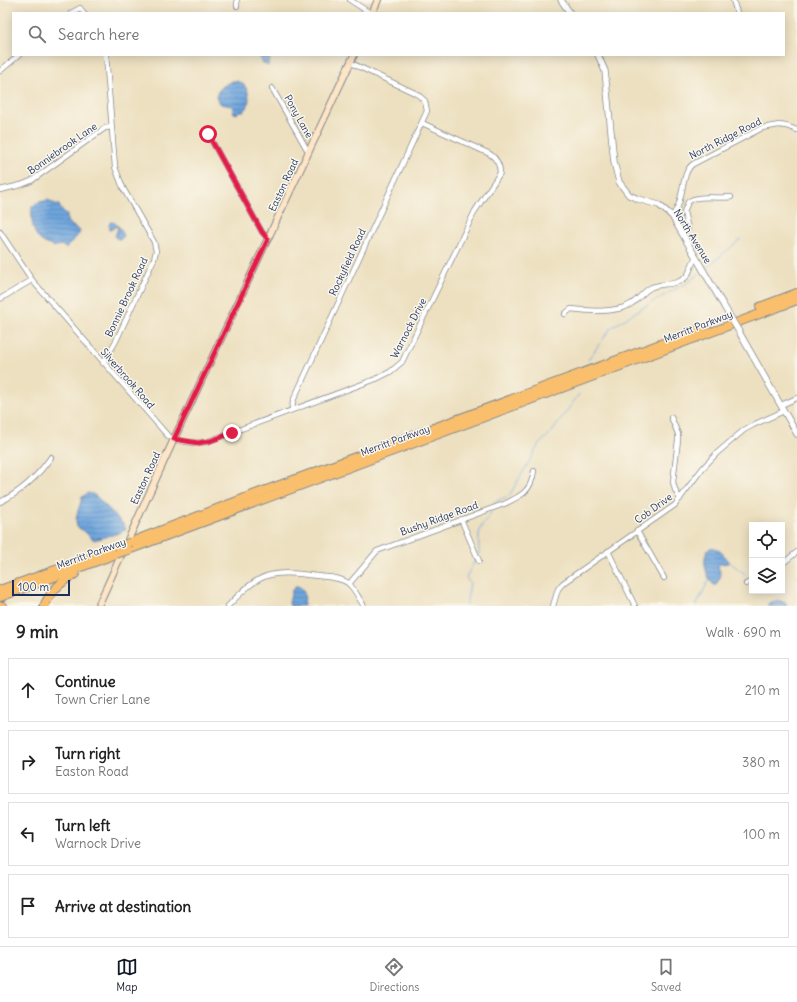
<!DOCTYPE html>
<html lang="en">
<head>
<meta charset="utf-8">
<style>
  body { margin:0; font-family:Delius,sans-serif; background:#f6f6f6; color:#222 }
  .controls { position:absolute; right:12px; bottom:12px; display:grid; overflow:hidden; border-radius:0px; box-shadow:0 2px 10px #0003 }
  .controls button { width:36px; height:36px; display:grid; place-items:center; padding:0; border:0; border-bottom:1px solid #e0e0e0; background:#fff; color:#222; font:20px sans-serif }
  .scale { position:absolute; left:12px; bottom:10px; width:58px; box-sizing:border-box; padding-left:4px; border:2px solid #1b2f5e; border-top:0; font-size:11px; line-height:14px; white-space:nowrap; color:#1b2f5e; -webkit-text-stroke:3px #fbf7ec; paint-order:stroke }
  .stop { position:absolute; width:12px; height:12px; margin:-9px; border:3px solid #e11d48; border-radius:50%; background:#fff }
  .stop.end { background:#e11d48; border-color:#fff; box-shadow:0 1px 4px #0008 }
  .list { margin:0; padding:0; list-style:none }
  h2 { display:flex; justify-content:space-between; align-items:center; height:52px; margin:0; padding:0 16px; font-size:17px }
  h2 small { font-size:13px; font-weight:400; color:#767676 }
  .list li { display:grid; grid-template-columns:26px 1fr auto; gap:12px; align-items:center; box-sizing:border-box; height:64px; margin:0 8px 8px; padding:0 8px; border:1px solid #e0e0e0; border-radius:0px }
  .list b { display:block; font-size:15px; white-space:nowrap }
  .list p { margin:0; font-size:13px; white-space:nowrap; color:#767676 }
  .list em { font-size:13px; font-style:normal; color:#767676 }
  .icon { flex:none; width:22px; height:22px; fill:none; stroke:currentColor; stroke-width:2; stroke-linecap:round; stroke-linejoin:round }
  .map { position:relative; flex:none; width:797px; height:606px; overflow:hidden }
  .search { position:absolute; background:#fff; box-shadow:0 2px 10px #0003; left:12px; right:12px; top:12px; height:44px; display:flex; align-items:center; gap:10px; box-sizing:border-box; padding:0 14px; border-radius:0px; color:#767676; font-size:15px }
  .sheet { height:340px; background:#fff }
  nav { display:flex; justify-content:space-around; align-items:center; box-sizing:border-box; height:56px; border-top:1px solid #e0e0e0; background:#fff; font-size:11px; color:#767676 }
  nav a { display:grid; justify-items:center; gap:2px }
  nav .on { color:#111827 }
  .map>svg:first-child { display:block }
  .water { fill:url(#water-rules); stroke:#466a9e }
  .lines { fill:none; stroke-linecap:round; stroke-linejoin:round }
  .stream { stroke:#70a6dd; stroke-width:1 }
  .minor-casing { stroke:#84888f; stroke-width:6 }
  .tertiary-casing { stroke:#84888f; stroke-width:7 }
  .secondary-casing { stroke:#84888f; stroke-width:8 }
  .motorway-casing { stroke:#84888f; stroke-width:10 }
  .minor { stroke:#fff; stroke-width:4.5 }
  .tertiary { stroke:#fff; stroke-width:5.5 }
  .secondary { stroke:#fde5c5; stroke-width:6 }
  .motorway { stroke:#f9bf6d; stroke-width:8 }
  .tertiary-bridge-casing { stroke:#84888f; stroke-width:7; stroke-linecap:butt }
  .motorway-bridge-casing { stroke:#84888f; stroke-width:10; stroke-linecap:butt }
  .tertiary-bridge { stroke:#fff; stroke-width:5.5 }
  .motorway-bridge { stroke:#f9bf6d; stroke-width:8 }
  .route { stroke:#e11d48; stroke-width:5 }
  .labels { text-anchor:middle; stroke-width:3; stroke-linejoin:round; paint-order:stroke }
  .street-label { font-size:10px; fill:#1b2f5e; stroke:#fbf7ec }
</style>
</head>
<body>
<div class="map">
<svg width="797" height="606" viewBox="0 0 797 606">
  <defs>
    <pattern id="water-rules" width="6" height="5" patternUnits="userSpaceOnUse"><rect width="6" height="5" fill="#70a6dd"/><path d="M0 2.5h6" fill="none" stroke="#5b88b6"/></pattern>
  </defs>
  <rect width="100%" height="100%" fill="#fbf7ec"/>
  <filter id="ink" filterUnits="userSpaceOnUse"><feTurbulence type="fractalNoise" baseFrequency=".025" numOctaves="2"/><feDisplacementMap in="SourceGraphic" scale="8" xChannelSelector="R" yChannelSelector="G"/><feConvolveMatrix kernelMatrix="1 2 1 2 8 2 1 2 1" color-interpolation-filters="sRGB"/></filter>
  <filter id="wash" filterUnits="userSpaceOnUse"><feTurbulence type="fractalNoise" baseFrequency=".012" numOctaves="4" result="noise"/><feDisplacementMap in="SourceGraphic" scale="16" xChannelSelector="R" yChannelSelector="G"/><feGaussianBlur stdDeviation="0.9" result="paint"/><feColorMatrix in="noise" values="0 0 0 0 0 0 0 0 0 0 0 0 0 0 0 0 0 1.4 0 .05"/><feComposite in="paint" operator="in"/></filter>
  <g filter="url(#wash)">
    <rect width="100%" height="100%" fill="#ede0c0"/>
    <g class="water">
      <path d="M259,55H271L268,66L262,62Z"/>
      <path d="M233,81C247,80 252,97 247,108L244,111H239L237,114L234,113L232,106L221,104L216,98C217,89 225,84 233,81Z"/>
      <path d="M48,200L55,204L59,205L61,210L67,214V222L80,231L79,234L66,248L61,245C56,247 54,247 49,245C32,239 31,222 32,207L36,203Z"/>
      <path d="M111,222L115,223L120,228L124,236L121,239H118L115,237L118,227L116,226L114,228L110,229L109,224Z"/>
      <path d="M88,493L92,494L96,496L123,524L126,529L119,533L94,540L84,531L77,527C74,516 80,508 82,497Z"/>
      <path d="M710,548C717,546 724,555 729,561L728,563L720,564L718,566L721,575L716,585H714C706,577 700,557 710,548Z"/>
      <path d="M297,586C306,588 305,598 304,606H290L289,603L292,590Z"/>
      <path d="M778,600L786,603L787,606H767L771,602Z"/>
    </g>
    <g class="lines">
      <g class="stream">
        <path d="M706,268L741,239"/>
        <path d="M588,360L611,328L637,311L690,281L701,272"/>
        <path d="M493,503L503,498L509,496L537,448L538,445L552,432L579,394"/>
        <path d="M479,555C479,547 478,536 480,529C483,522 490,518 492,510"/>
        <path d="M728,561L745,574"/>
        <path d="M466,606L470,584L466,577L476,559"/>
        <path d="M696,606L710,578"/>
      </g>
    </g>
  </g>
  <g filter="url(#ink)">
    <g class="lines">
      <g class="minor-casing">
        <g id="minor">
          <path d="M350,0L370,13"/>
          <path d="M733,0L737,13"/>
          <path d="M237,6V0"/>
          <path d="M71,13L80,8L84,13"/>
          <path d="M0,71L19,55"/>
          <path d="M272,88L309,153"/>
          <path d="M208,134L262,232L269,239"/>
          <path d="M0,190L21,185L31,181L105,128L111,127"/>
          <path d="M672,216C685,202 680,173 693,164L762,128L779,125L786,126L797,130"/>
          <path d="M0,232L32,280L168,436C178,442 194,444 206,442L376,379L390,372L402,362L475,211L500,173C500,165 497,159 490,154L422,123"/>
          <path d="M683,234L688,229L684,212L688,202C698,194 719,199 731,197"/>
          <path d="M0,299L32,280"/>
          <path d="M565,314L571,309C587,311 617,313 631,304C638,300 643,292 650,288C661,282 677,287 687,276C691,270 692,262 696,257"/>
          <path d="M103,363L116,341L154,259L156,251L154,242L123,188L115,167L106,55"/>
          <path d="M781,405L797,398"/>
          <path d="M292,410L293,401L427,111L425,101L417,94L351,63"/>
          <path d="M671,417L678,434V440L673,482L675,490L680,499"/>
          <path d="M0,502C21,492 38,476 51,457"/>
          <path d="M461,519L479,561"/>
          <path d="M637,531L664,578"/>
          <path d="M608,551L635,606"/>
          <path d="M782,564L797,552"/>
          <path d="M349,584L377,551L504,504C521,496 531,492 534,471"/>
          <path d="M746,584L752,581"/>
          <path d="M228,606C261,571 271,570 318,576C328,577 340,577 348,583C355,589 359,599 364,606"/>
          <path d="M553,606L558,589L563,583L675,505L702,469L717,453L744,430L753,425L784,411"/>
        </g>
      </g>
      <g class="tertiary-casing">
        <g id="tertiary">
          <path d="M561,0L570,13"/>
          <path d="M598,55L605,71L614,162L619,182L629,195L638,199L659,205L672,216L725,308"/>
          <path d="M738,330L797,434"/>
        </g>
      </g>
      <g class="secondary-casing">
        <g id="secondary">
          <path d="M372,13L378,0"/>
          <path d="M98,606L174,439L354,55"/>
        </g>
      </g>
      <g class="motorway-casing">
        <g id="motorway">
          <path d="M760,307L797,293"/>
          <path d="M131,542L253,495L701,329"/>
          <path d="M128,550L797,300"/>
          <path d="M0,590L119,547"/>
          <path d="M0,597L116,554"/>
          <path d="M0,606H2"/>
          <path d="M44,606C51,591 61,581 75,574"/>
        </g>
      </g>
      <use href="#minor" class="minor"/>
      <use href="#tertiary" class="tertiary"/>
      <use href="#secondary" class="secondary"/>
      <use href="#motorway" class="motorway"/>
      <g class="tertiary-bridge-casing">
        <path id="tertiary-bridge" d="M725,308L738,330"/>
      </g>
      <g class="motorway-bridge-casing">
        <g id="motorway-bridge">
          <path d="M119,547L131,542"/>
          <path d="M116,554L128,550"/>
        </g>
      </g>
      <use href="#tertiary-bridge" class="tertiary-bridge"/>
      <use href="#motorway-bridge" class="motorway-bridge"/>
    </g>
  </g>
  <g class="lines" filter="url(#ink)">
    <path class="route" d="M208,134L262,232L268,239L174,439L198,443L210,441L232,433"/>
  </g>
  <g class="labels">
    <g class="street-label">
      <text transform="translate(299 116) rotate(61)" y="4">Pony Lane</text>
      <text transform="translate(725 138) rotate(-27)" y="4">North Ridge Road</text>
      <text transform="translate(62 148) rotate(-35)" y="4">Bonniebrook Lane</text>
      <text transform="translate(283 185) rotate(-65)" y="4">Easton Road</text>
      <text transform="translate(693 236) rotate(58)" y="4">North Avenue</text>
      <text transform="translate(347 262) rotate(-65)" y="4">Rockyfield Road</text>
      <text transform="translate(126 297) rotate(-65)" y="4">Bonnie Brook Road</text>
      <text transform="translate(698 326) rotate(-21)" y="4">Merritt Parkway</text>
      <text transform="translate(408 328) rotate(-63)" y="4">Warnock Drive</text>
      <text transform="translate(128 378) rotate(49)" y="4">Silverbrook Road</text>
      <text transform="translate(395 440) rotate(-20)" y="4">Merritt Parkway</text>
      <text transform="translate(145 478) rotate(-65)" y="4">Easton Road</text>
      <text transform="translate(653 508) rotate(-36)" y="4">Cob Drive</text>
      <text transform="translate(439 518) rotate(-20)" y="4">Bushy Ridge Road</text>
      <text transform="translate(91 553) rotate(-20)" y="4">Merritt Parkway</text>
    </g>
  </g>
</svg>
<div class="controls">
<button><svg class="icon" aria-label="locate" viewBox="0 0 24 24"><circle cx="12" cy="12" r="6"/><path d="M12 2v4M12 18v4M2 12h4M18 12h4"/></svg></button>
<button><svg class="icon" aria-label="layers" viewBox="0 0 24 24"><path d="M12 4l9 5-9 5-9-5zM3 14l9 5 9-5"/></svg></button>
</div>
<div class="scale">100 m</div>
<div class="stop" style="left:208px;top:134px"></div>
<div class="stop end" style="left:232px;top:433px"></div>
<div class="search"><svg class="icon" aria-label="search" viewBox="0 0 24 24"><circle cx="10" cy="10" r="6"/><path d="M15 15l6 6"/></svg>Search here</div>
</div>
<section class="sheet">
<h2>9 min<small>Walk · 690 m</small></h2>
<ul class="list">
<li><svg class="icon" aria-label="ahead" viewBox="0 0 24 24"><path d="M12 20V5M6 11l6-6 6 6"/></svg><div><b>Continue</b><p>Town Crier Lane</p></div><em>210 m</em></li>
<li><svg class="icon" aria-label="right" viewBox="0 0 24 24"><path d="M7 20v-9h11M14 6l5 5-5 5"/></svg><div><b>Turn right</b><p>Easton Road</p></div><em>380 m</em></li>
<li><svg class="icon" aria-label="left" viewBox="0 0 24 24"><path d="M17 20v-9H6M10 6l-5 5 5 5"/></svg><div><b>Turn left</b><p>Warnock Drive</p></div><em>100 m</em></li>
<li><svg class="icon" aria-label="arrive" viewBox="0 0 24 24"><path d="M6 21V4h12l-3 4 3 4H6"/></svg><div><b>Arrive at destination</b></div></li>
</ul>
</section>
<nav>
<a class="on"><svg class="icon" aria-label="map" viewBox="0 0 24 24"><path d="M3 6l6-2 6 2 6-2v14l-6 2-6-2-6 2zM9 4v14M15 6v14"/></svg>Map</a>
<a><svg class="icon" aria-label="directions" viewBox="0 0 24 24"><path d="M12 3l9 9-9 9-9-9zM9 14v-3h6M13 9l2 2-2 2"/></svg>Directions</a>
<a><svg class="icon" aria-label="saved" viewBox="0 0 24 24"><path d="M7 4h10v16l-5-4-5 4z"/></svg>Saved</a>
</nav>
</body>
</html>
